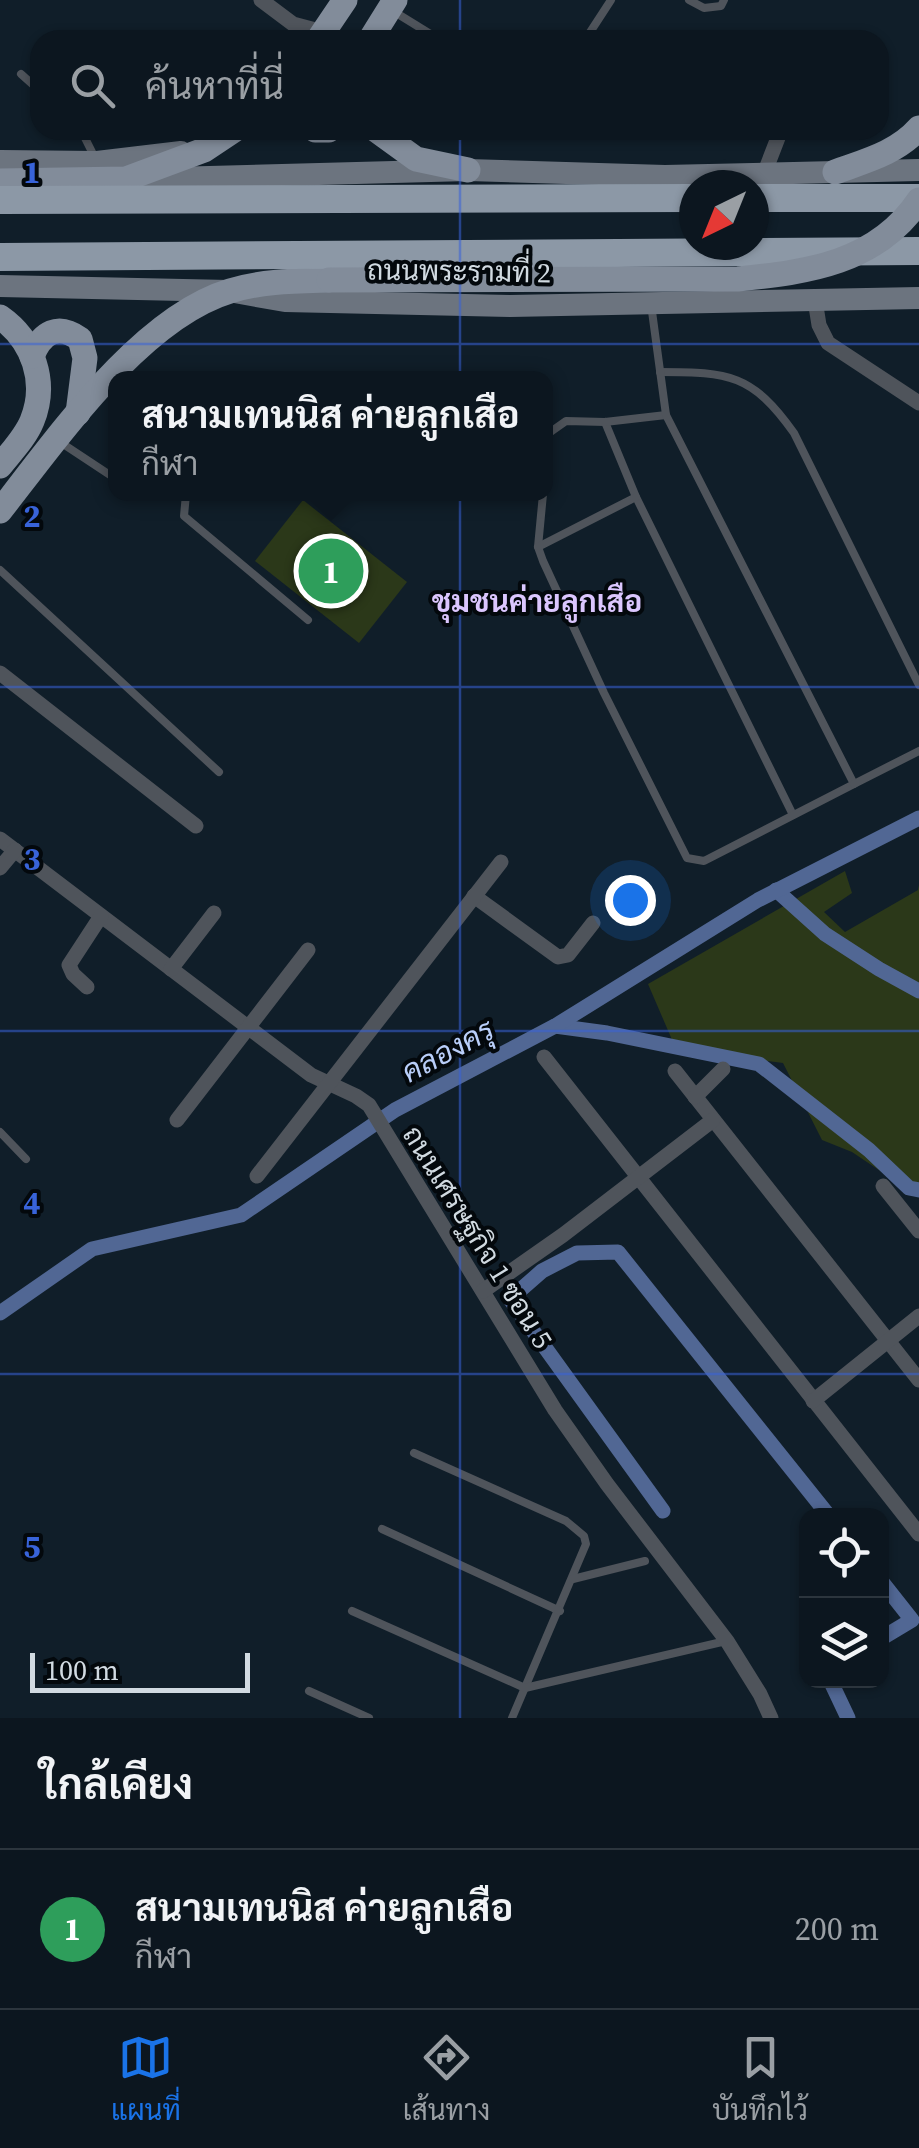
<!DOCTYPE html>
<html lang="th">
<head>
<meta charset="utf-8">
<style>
  body { margin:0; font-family:"Source Serif 4",Sarabun,serif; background:#151f28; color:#f1f3f6 }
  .controls { position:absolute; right:30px; bottom:30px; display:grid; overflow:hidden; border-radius:20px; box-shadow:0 2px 8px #0004 }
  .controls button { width:90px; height:90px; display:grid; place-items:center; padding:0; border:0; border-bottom:2px solid #2c353d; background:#0c161f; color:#f1f3f6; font:50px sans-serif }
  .compass { position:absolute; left:679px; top:170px; width:90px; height:90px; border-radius:50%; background:#0c161f; box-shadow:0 2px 8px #0004; rotate:223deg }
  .scale { position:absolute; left:30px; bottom:25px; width:220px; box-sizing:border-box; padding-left:10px; border:5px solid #d1dae1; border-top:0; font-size:28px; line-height:35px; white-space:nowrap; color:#d1dae1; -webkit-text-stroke:8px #03080c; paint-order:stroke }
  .you { position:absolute; left:630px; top:900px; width:35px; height:35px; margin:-25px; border:8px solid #fff; border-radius:50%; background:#1a73e8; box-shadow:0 0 0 15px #1a73e833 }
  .badge { display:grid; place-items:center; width:65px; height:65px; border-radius:50%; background:#1a73e8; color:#fff; font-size:32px; font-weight:700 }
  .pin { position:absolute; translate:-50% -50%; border:5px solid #fff; box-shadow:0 2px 10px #0006 }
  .popup { position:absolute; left:108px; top:371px; width:445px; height:130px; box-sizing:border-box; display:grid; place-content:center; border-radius:20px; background:#0c161f; filter:drop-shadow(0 2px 8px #0005); font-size:32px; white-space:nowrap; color:#9a9fa4 }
  .popup b { font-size:38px; color:#f1f3f6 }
  .popup::after { content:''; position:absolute; left:50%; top:100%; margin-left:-20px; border:20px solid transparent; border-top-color:#0c161f }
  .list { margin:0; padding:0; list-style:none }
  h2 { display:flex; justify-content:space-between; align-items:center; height:130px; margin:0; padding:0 40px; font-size:42px }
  h2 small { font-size:32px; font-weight:400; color:#9a9fa4 }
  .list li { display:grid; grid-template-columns:65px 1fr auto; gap:30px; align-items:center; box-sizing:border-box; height:160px; padding:0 40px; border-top:2px solid #2c353d }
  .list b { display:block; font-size:38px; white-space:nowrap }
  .list p { margin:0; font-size:32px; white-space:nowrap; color:#9a9fa4 }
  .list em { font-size:32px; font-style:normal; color:#9a9fa4 }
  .icon { flex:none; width:55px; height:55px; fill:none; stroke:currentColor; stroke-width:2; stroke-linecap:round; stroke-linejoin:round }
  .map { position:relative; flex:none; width:919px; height:1718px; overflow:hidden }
  .search { position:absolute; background:#0c161f; box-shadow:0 2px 8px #0004; left:30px; right:30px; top:30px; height:110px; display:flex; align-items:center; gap:25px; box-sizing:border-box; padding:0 35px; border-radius:30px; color:#9a9fa4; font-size:38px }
  .sheet { height:290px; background:#0c161f }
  nav { display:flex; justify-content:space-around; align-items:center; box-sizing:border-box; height:140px; border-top:2px solid #2c353d; background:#0c161f; font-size:28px; color:#9a9fa4 }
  nav a { display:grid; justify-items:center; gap:5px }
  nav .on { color:#1a73e8 }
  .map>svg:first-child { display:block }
  .green { fill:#2b3819 }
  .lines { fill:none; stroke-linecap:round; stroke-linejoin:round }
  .canal { stroke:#516794; stroke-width:15 }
  .service { stroke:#4f545b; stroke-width:8 }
  .minor { stroke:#4f545b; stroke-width:15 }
  .secondary { stroke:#6c747f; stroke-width:22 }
  .primary { stroke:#828c9a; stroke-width:25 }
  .trunk { stroke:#8c98a6; stroke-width:28 }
  .primary-bridge { stroke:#828c9a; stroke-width:25 }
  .grid { fill:none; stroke:#3863d9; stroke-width:2.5; stroke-opacity:0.55 }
  .labels { text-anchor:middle; stroke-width:8; stroke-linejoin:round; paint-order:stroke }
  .street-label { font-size:28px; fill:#d1dae1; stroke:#03080c }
  .neighbourhood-label { font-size:30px; font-weight:bold; fill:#dbc6fe; stroke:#03080c }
  .water-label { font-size:30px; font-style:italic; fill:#b9cef9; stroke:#03080c }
  .grid-label { font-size:32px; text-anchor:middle; font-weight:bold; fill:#3863d9; stroke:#03080c; stroke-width:8; stroke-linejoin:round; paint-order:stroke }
</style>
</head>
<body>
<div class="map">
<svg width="919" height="1718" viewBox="0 0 919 1718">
  <rect width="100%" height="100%" fill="#101e29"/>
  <g class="green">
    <path d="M303,500L407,582L359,643L255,561Z"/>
    <path d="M845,871L852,893L824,912L845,932L918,890L919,885V1197L852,1152L822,1140L783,1063L676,1049L648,984Z"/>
  </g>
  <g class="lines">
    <g class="canal">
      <path d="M776,890L825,934L879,969L919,991"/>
      <path d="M555,1026L607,1033L759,1064L869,1150L909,1188L919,1190"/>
      <path d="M0,1313L92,1249L241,1215L395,1110L555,1026L758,900L919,818"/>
      <path d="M663,1511L510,1299L542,1271L577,1253L618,1252L829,1516"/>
      <path d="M882,1582L912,1620L882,1638"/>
      <path d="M830,1680L848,1718"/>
    </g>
    <g class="service">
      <path d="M689,0L704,8L721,6L724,0"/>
      <path d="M393,11L440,40"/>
      <path d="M585,40L611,0"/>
      <path d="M21,74L40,91"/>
      <path d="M81,130L95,158"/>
      <path d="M660,372C729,372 752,374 794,433L919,685"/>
      <path d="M605,422L636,497L793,815"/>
      <path d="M60,442L116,479"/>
      <path d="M546,462L549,433L566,421L605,422L666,415"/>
      <path d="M186,494L184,516L308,620"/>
      <path d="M543,494L538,547L543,561L604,693L687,858L704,861L854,784L666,415L651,304"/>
      <path d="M538,547L636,497"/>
      <path d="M0,570L219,772"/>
      <path d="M854,784L919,751"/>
      <path d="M0,1132L26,1159"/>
      <path d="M414,1453L566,1521L584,1536L586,1544L512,1718"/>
      <path d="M382,1529L560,1611"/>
      <path d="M573,1579L645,1561"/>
      <path d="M352,1611L525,1688L726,1641"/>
      <path d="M309,1691L369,1718"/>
    </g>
    <g class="minor">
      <path d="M261,0L293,24L323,32"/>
      <path d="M764,174L781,130"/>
      <path d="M815,300L819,325L828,343L919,403"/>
      <path d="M0,673L196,826"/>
      <path d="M0,839L311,1075L356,1096L369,1105L555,1410L607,1484L727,1641L760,1694L771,1718"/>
      <path d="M0,868L15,850"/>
      <path d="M474,896L558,957L568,955L593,923"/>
      <path d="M171,969L214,913"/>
      <path d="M87,987L73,974L69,965L101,916"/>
      <path d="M544,1057L919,1534"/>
      <path d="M675,1071L919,1380"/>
      <path d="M695,1097L723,1069"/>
      <path d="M177,1120L308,950"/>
      <path d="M257,1176L501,862"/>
      <path d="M883,1186L919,1231"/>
      <path d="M483,1291L563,1235L713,1120"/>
      <path d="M813,1401L919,1316"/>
    </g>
    <g class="secondary">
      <path d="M0,161L97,162L181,152"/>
      <path d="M134,179L468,170L665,176L919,170"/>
      <path d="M0,286L229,291L285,301L510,306L919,298"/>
    </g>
    <g class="primary">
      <path d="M318,40L345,0"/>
      <path d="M370,40L395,0"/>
      <path d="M315,130H329"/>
      <path d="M376,130L416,159L468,170"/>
      <path d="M835,172C865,161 897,153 919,128"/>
      <path d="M0,181L126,179L204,150L234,130"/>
      <path d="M0,317C33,340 48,382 32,421C25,438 11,452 0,466"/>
      <path d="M32,356C42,332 58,323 80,339L85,358L78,413"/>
      <path d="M0,511C56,440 140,318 230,291C262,281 296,281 329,280"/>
    </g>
    <g class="trunk">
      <path d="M754,198H919"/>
      <path d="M0,200L694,198"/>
      <path d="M0,257L919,251"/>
    </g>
    <path class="primary-bridge" d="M329,280L738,279C808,272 877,263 919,200"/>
  </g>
  <path class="grid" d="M460,0V40M460,130V1718M0,344H919M0,687H919M0,1031H919M0,1374H919"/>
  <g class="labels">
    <g class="street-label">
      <text transform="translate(459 271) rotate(1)" y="10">ถนนพระรามที่ 2</text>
      <text transform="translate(478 1237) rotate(58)" y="10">ถนนเศรษฐกิจ 1 ซอน 5</text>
    </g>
    <g class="neighbourhood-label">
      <text x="537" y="612">ชุมชนค่ายลูกเสือ</text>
    </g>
    <g class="water-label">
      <text transform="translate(448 1051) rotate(-28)" y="10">คลองครุ</text>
    </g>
  </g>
  <g class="grid-label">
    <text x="32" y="183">1</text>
    <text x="32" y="527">2</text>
    <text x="32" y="870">3</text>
    <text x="32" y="1214">4</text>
    <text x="32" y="1558">5</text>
  </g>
</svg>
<div class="controls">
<button><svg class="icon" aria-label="locate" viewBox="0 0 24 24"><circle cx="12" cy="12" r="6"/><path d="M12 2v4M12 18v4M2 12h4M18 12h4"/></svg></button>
<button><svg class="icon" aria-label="layers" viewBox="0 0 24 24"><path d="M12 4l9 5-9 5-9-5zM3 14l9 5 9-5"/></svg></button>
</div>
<svg class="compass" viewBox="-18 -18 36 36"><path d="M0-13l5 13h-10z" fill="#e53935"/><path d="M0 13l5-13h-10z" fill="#9a9fa4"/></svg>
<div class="scale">100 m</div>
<div class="you"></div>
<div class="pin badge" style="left:331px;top:571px;background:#2e9e5b">1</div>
<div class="popup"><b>สนามเทนนิส ค่ายลูกเสือ</b>กีฬา</div>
<div class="search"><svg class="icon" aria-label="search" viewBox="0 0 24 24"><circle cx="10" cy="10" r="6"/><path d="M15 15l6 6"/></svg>ค้นหาที่นี่</div>
</div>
<section class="sheet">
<h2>ใกล้เคียง<small></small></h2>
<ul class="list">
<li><span class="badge" style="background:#2e9e5b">1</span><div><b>สนามเทนนิส ค่ายลูกเสือ</b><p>กีฬา</p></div><em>200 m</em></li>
</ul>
</section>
<nav>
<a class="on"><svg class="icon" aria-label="map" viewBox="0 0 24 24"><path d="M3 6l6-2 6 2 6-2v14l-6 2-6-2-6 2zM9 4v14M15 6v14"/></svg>แผนที่</a>
<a><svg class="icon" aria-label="directions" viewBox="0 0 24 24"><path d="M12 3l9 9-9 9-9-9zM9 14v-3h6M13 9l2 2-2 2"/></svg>เส้นทาง</a>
<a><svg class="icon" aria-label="saved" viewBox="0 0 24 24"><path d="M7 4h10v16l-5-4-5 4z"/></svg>บันทึกไว้</a>
</nav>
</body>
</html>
